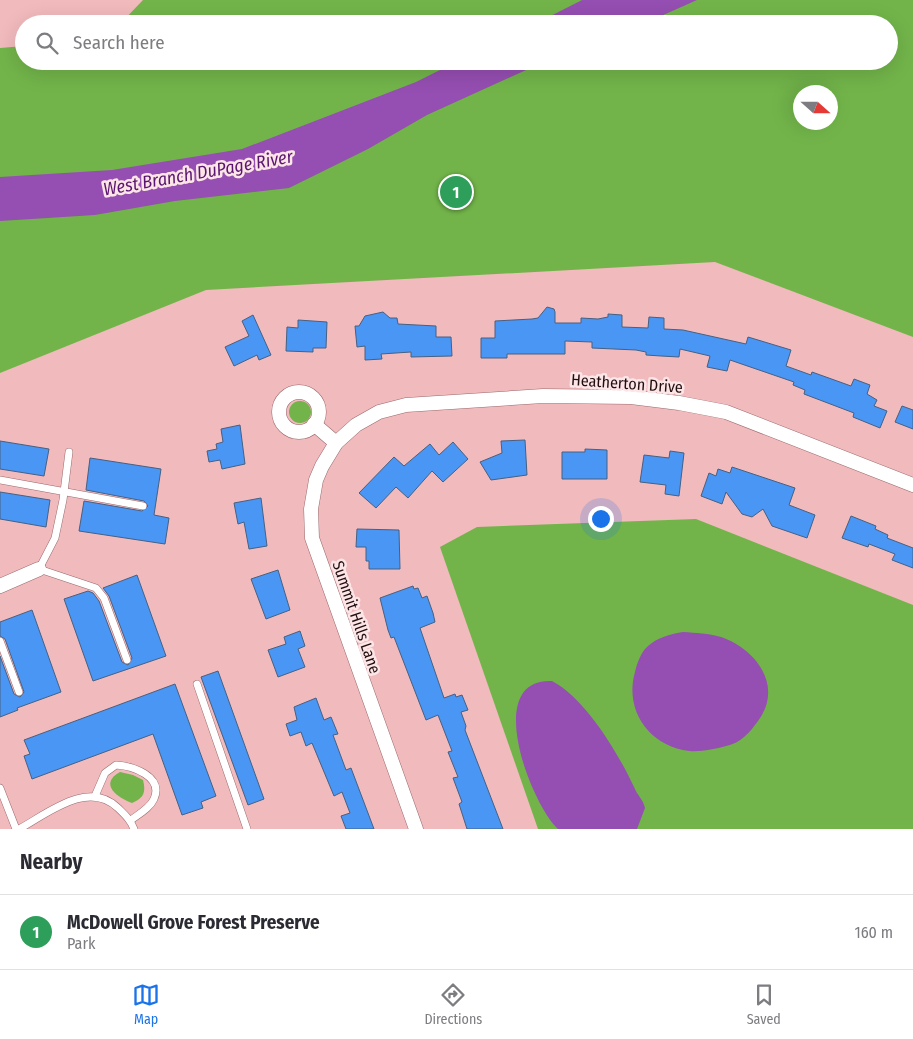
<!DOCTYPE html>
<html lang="en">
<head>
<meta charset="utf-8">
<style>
  body { margin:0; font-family:"Fira Sans Condensed",sans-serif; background:#f7f7f7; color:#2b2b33 }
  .compass { position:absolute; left:793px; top:85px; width:45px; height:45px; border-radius:50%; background:#fff; box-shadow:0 5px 20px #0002; rotate:111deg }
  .you { position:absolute; left:600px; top:518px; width:18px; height:18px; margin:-12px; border:4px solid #fff; border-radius:50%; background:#1a73e8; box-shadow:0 0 0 8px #1a73e833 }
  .badge { display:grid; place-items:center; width:32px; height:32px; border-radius:50%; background:#1a73e8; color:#fff; font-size:16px; font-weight:700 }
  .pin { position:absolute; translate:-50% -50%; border:2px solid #fff; box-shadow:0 1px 5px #0006 }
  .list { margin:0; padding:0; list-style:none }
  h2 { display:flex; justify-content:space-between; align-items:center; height:65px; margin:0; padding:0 20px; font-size:21px }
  h2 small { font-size:16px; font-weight:400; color:#7c7c81 }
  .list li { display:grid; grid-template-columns:32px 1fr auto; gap:15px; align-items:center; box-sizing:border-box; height:75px; padding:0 20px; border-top:1px solid #e1e1e2 }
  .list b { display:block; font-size:19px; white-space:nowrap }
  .list p { margin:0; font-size:16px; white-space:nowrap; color:#7c7c81 }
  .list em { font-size:16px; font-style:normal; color:#7c7c81 }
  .icon { flex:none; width:28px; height:28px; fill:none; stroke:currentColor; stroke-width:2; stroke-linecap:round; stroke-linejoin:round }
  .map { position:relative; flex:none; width:913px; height:829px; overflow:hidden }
  .search { position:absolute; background:#fff; box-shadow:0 5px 20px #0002; left:15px; right:15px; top:15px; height:55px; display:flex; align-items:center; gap:12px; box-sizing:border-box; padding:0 18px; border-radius:28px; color:#7c7c81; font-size:19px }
  .sheet { height:140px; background:#fff }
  nav { display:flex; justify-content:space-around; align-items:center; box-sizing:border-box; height:70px; border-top:1px solid #e1e1e2; background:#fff; font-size:14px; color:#7c7c81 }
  nav a { display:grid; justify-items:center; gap:2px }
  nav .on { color:#1a73e8 }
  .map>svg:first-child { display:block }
  .green { fill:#72b44a; fill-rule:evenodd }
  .water { fill:#954eb1 }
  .building { fill:#4996f5; stroke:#466082 }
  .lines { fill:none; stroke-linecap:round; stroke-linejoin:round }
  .lane-casing { stroke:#9a696c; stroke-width:8 }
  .street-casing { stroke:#9a696c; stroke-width:15 }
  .lane { stroke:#fff; stroke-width:7 }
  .street { stroke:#fff; stroke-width:14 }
  .labels { text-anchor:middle; stroke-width:5; stroke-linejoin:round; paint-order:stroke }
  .street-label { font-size:16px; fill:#210e0f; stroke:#fce5e6 }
  .water-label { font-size:18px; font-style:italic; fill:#5a1572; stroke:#fce5e6 }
</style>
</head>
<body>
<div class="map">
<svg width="913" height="829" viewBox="0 0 913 829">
  <rect width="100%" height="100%" fill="#f1babd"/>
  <g class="green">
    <path d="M143,0H913V337L715,262L206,290L0,373V48L24,46V61H889V24H120ZM800,92H830V122H800Z"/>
    <circle cx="300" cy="412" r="11"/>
    <path d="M696,519L913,605V829H538L440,547L477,527Z"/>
    <path d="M120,772L133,775L143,780C146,792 144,798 132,803C118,798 98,784 120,772Z"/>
  </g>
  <g class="water">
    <path d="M582,0H697L643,24H535Z"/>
    <path d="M458,61H546L427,115L368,149L289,188L175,201L95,215L0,221V177L112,170L242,149L416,82Z"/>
    <path d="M683,632C696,633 708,633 721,637C756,649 784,686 758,721C750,732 741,743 726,746C715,749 701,752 689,751C649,746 624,710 635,672C637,663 641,652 648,646C658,637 671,634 683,632Z"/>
    <path d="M552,681C586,699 618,753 634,787C637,795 643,799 645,808L637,829H558C531,804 482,678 552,681Z"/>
  </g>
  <g class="building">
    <path d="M547,307L554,309L555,312V323H581V318L598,319L608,317V314L622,315V327L648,328L649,317L664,318V329L683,330L746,344L748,337L791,350L786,366L811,375L812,372L851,386L854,379L870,385L867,394L877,400L874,406L887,411L880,428L853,417L854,413L804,394L805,390L793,385L794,382L730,360L727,371L707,367L710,356L680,349L679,357L661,356L646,355V352L636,350L592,348V342L565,341V354H507V358H481V338H495V321L532,319L538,318Z"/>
    <path d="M383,312L390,318H397L398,324L436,326V337H451L452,356L411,357V352L381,354L382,359L365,360V346L357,347L355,326H359L365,316Z"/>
    <path d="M253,315L271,355L259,360L257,355L234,366L225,347L249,336L242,321Z"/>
    <path d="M298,320L327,322L326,348H313V352L286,351L287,327L298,328Z"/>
    <path d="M902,406L913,410V429L895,422Z"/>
    <path d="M240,425L245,464L222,469L220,460L209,462L207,451L217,449L216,444L223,442L221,429Z"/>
    <path d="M525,440L527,475L491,480L480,462L502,453L501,441Z"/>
    <path d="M0,441L49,449L44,476L0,469Z"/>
    <path d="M453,442L468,459L443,482L432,471L408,498L396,487L376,508L359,493L394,457L404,466L430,444L439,455Z"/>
    <path d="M585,449L607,450V479H562V452H585Z"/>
    <path d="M670,451L684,453L679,496L665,494L666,485L640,482L644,455L669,458Z"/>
    <path d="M90,458L161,469L154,515L169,518L165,544L79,531L84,501L142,511L148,506L144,501L86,490Z"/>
    <path d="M732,467L795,488L789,505L815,515L807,538L772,526L763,509L752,517L742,514L726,492L722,504L701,496L709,473L716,476L718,469L730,473Z"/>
    <path d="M0,492L50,500L46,527L0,519Z"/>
    <path d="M261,498L267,546L249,549L244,522L238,524L234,503Z"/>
    <path d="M851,516L876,526L875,529L888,535L887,538L913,548V568L892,560L895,554L869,544L868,547L842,538Z"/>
    <path d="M357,529L399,530L400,569H369V561H366V547H356Z"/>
    <path d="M278,570L290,610L266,619L251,579Z"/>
    <path d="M137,575L166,656L93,681L64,599L88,591L93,593L99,601L122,662L128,665L132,658L109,596L103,588Z"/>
    <path d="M413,586L414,589L418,588L422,598L427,596L433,613L435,622L420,628L444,698L455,694L456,697L462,695L468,710L461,712L466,726L465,730L503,829H467L459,804L462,802L453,778L458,777L448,752L452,751L438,715L426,720L394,637L391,638L388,630L380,598Z"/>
    <path d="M32,610L61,692L17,708L18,710L0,717V656L14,694L20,697L24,692L5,639L0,636V622Z"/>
    <path d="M300,631L305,646L298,649L305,667L278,677L268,650L286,644L284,637Z"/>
    <path d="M218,671L264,799L248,805L201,677Z"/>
    <path d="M175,684L216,796L201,802L203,808L182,815L153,734L32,779L24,756L30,754L24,740Z"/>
    <path d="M316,698L324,720L331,717L338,734L333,735L346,770L351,768L374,829H346L341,816L350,813L342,792L334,796L312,743L306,746L301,732L290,736L286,724L297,720L294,707Z"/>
  </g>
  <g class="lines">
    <g class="lane-casing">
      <g id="lane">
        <path d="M69,452L63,500L55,538L39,569L96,588L104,598L127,660"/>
        <path d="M0,480L143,506"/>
        <path d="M0,641L19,692"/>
        <path d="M197,684L247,829"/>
        <path d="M0,788L16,829"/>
        <path d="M95,796L105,773L116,765C132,766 164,776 154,799C150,808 139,814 131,820"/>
        <path d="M19,829C47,814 88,779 118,808C125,815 130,819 134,829"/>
      </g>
    </g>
    <g class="street-casing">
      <g id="street">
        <circle cx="299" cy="412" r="20"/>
        <path d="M314,424L336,443"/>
        <path d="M0,586L39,569"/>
        <path d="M416,829L312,538L311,509L316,480L322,466L336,443L356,425L379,412L406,405L543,396L631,397L679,403L726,412L913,485"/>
      </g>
    </g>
    <use href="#lane" class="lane"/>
    <use href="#street" class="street"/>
  </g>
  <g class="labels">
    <g class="street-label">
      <text transform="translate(627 383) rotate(4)" y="6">Heatherton Drive</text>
      <text transform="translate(357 617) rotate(71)" y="6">Summit Hills Lane</text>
    </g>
    <g class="water-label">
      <text transform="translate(198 173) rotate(-10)" y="6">West Branch DuPage River</text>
    </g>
  </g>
</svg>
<svg class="compass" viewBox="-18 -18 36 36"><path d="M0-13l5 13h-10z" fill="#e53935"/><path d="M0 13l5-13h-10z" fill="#7c7c81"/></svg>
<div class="you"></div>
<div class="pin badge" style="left:456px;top:192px;background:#2e9e5b">1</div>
<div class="search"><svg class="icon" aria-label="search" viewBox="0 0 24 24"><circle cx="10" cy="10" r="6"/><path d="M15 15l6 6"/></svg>Search here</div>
</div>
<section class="sheet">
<h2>Nearby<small></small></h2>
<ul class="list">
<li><span class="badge" style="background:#2e9e5b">1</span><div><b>McDowell Grove Forest Preserve</b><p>Park</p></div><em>160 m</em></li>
</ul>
</section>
<nav>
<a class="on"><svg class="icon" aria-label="map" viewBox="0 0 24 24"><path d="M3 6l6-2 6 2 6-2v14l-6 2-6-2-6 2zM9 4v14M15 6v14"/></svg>Map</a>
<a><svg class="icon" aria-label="directions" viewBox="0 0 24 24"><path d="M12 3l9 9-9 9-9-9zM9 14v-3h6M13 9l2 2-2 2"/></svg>Directions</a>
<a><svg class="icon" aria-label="saved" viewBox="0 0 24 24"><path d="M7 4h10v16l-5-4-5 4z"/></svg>Saved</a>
</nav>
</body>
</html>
